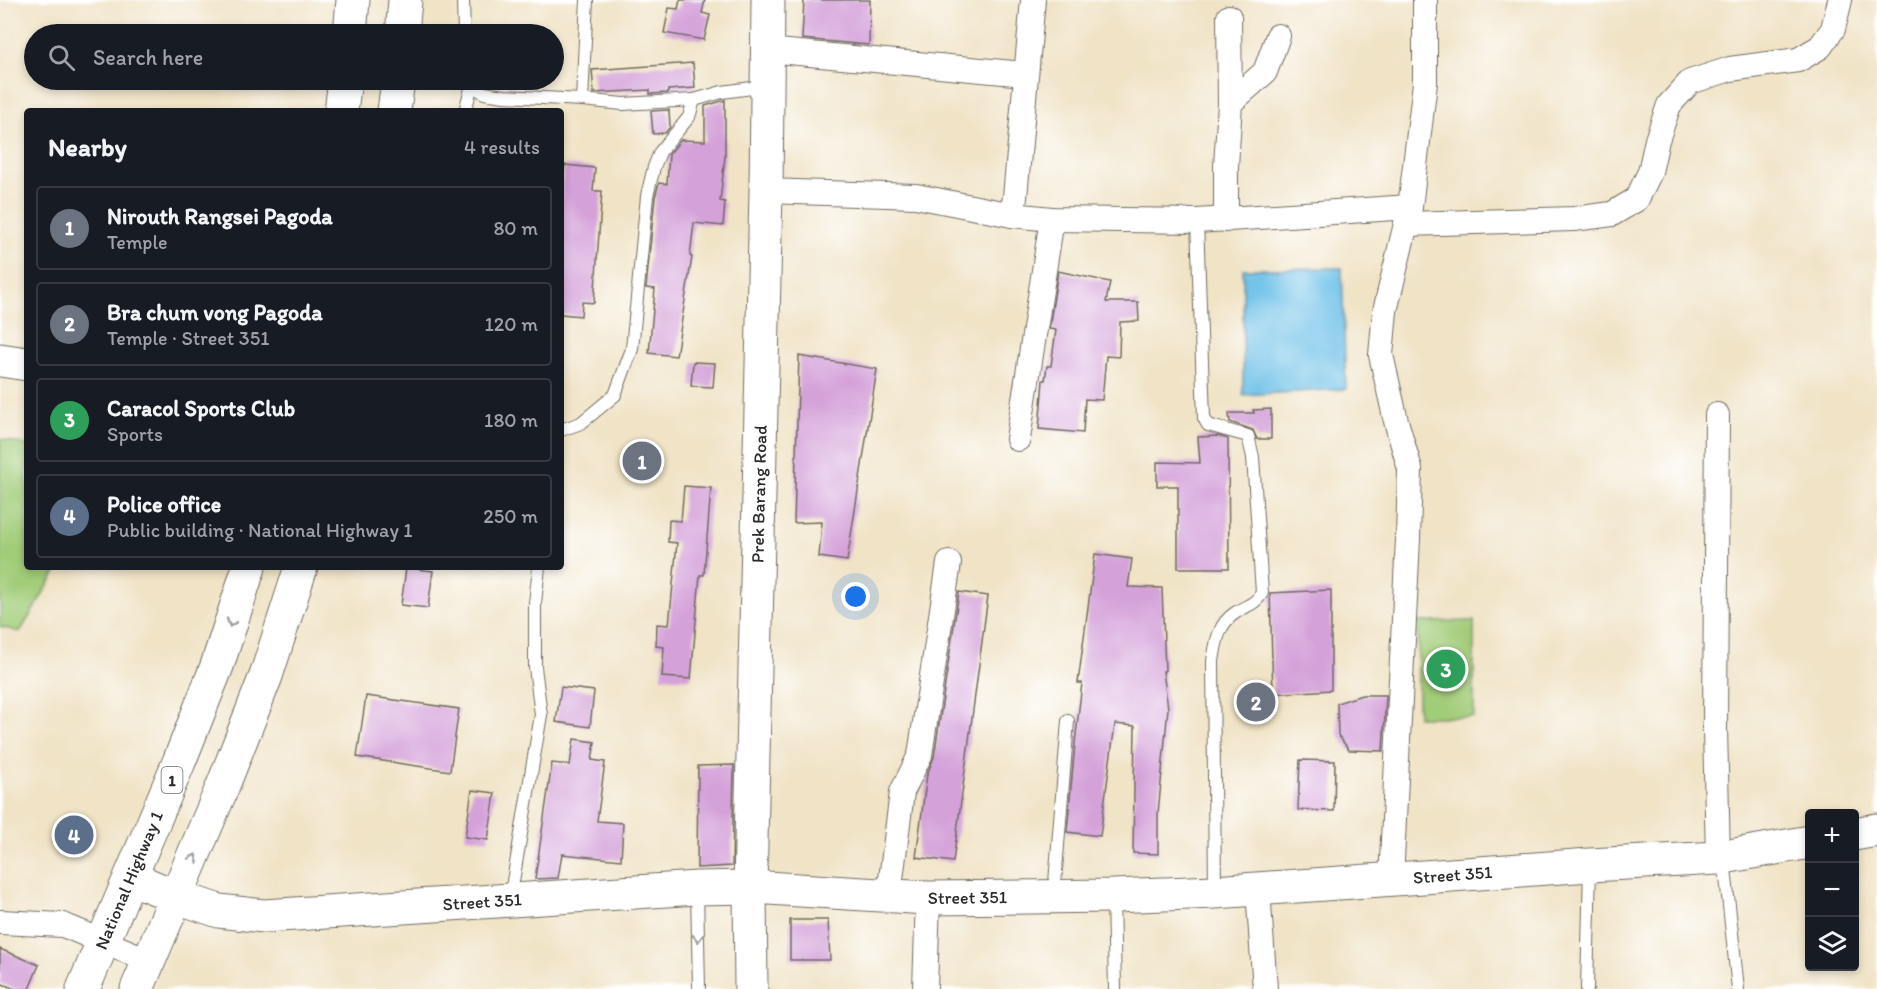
<!DOCTYPE html>
<html lang="en">
<head>
<meta charset="utf-8">
<style>
  body { margin:0; font-family:Itim,sans-serif; background:#242831; color:#f1f3f6 }
  .controls { position:absolute; right:18px; bottom:18px; display:grid; overflow:hidden; border-radius:6px; box-shadow:0 3px 9px #0003 }
  .controls button { width:54px; height:54px; display:grid; place-items:center; padding:0; border:0; border-bottom:2px solid #363941; background:#171b24; color:#f1f3f6; font:30px sans-serif }
  .you { position:absolute; left:856px; top:597px; width:21px; height:21px; margin:-15px; border:4px solid #fff; border-radius:50%; background:#1a73e8; box-shadow:0 0 0 9px #1a73e833 }
  .badge { display:grid; place-items:center; width:39px; height:39px; border-radius:50%; background:#c8321e; color:#fff; font-size:20px; font-weight:700 }
  .pin { position:absolute; translate:-50% -50%; border:3px solid #fff; box-shadow:0 2px 6px #0006 }
  .list { margin:0; padding:0; list-style:none }
  h2 { display:flex; justify-content:space-between; align-items:center; height:78px; margin:0; padding:0 24px; font-size:26px }
  h2 small { font-size:20px; font-weight:400; color:#9ea1a6 }
  .list li { display:grid; grid-template-columns:39px 1fr auto; gap:18px; align-items:center; box-sizing:border-box; height:84px; margin:0 12px 12px; padding:0 12px; border:2px solid #363941; border-radius:6px }
  .list b { display:block; font-size:22px; white-space:nowrap }
  .list p { margin:0; font-size:20px; white-space:nowrap; color:#9ea1a6 }
  .list em { font-size:20px; font-style:normal; color:#9ea1a6 }
  .icon { flex:none; width:33px; height:33px; fill:none; stroke:currentColor; stroke-width:2; stroke-linecap:round; stroke-linejoin:round }
  .map { position:relative; flex:none; width:1877px; height:989px; overflow:hidden }
  .search { position:absolute; background:#171b24; box-shadow:0 3px 9px #0003; left:24px; top:24px; width:540px; height:66px; display:flex; align-items:center; gap:15px; box-sizing:border-box; padding:0 21px; border-radius:33px; color:#9ea1a6; font-size:22px }
  .panel { position:absolute; background:#171b24; box-shadow:0 3px 9px #0003; left:24px; top:108px; width:540px; height:462px; border-radius:6px }
  .map>svg:first-child { display:block }
  .green { fill:#a1cc78; stroke:#667c52; stroke-width:1.5 }
  .water { fill:#6abfe7; stroke:#4a7589; stroke-width:1.5 }
  .building { fill:#d4a1d9 }
  .lines { fill:none; stroke-linecap:round; stroke-linejoin:round }
  .lane-casing { stroke:#706b61; stroke-width:14 }
  .street-casing { stroke:#706b61; stroke-width:26 }
  .secondary-casing { stroke:#706b61; stroke-width:35 }
  .highway-casing { stroke:#706b61; stroke-width:35 }
  .lane { stroke:#fff; stroke-width:12 }
  .street { stroke:#fff; stroke-width:24 }
  .secondary { stroke:#fff; stroke-width:33 }
  .highway { stroke:#fff; stroke-width:33 }
  .oneway { stroke:#a0a0a0 }
  .labels { text-anchor:middle; stroke-width:5; stroke-linejoin:round; paint-order:stroke }
  .shield { fill:#fff; stroke:#6b6b6b; stroke-width:1.5 }
  .shield-label { font-size:16px; font-weight:bold; fill:#2b2b2b }
  .street-label { font-size:18px; fill:#2b2b2b; stroke:#fff }
</style>
</head>
<body>
<div class="map">
<svg width="1877" height="989" viewBox="0 0 1877 989">
  <rect width="100%" height="100%" fill="#fff"/>
  <filter id="ink" filterUnits="userSpaceOnUse"><feTurbulence type="fractalNoise" baseFrequency=".0167" numOctaves="2"/><feDisplacementMap in="SourceGraphic" scale="12" xChannelSelector="R" yChannelSelector="G"/><feConvolveMatrix kernelMatrix="1 2 1 2 8 2 1 2 1" color-interpolation-filters="sRGB"/></filter>
  <filter id="wash" filterUnits="userSpaceOnUse"><feTurbulence type="fractalNoise" baseFrequency=".008" numOctaves="4" result="noise"/><feDisplacementMap in="SourceGraphic" scale="24" xChannelSelector="R" yChannelSelector="G"/><feGaussianBlur stdDeviation="1.35" result="paint"/><feColorMatrix in="noise" values="0 0 0 0 0 0 0 0 0 0 0 0 0 0 0 0 0 1.4 0 .05"/><feComposite in="paint" operator="in"/></filter>
  <g filter="url(#wash)">
    <rect width="100%" height="100%" fill="#f0e3c6"/>
    <g class="green">
      <path d="M0,439L27,445V567H59L20,632L0,627Z"/>
      <path d="M1474,621V717H1418V622Z"/>
    </g>
    <path class="water" d="M1342,268L1346,389L1243,395V269Z"/>
    <g id="blocks">
      <g class="building">
        <path d="M680,0H705L702,13L710,15L704,40L664,33L669,8L678,9Z"/>
        <path d="M804,0H870L869,45L802,39Z"/>
        <path d="M693,63L695,88L668,90V93L650,94V90L594,93L592,70Z"/>
        <path d="M725,100V156L720,201L725,202L723,226L694,223L690,256L692,257L676,356L649,353L655,289L646,288L655,197L659,183L667,184L669,154L681,140L705,141V106Z"/>
        <path d="M669,110L670,127L665,133L653,134L651,111Z"/>
        <path d="M565,165L595,168L593,191H602L594,303L582,302L581,316L561,314V187Z"/>
        <path d="M1058,271L1110,282L1106,302H1138L1139,321L1120,322L1119,357L1106,356L1102,400L1085,399L1083,433L1039,429L1043,380H1045L1047,366H1051L1056,330L1049,329Z"/>
        <path d="M799,356L877,369L847,561L819,557L822,522L794,523Z"/>
        <path d="M693,362L715,363L713,387L691,386Z"/>
        <path d="M1271,409V439H1257L1253,430L1230,422L1229,413H1254L1253,410Z"/>
        <path d="M1218,436L1228,439L1229,568H1178V486H1157V462L1200,463L1198,437Z"/>
        <path d="M684,486L711,488L704,575H700L691,679L662,677L664,647L656,646L657,624L669,625L677,543L668,542L669,520L681,521Z"/>
        <path d="M1095,554L1132,559L1128,587L1162,588L1165,671H1163L1168,708L1158,814V854L1133,853L1135,726L1115,724L1100,836L1067,832L1075,743L1082,683H1078Z"/>
        <path d="M406,568L433,571L428,608L401,605Z"/>
        <path d="M1331,590V690L1273,694L1270,593Z"/>
        <path d="M959,592L988,596L953,862L916,857L927,774L934,757Z"/>
        <path d="M561,687L594,691L590,727L556,722Z"/>
        <path d="M1362,695H1386L1383,751L1349,750L1338,735L1337,703Z"/>
        <path d="M366,696L459,709L450,771L357,757Z"/>
        <path d="M574,739L595,742L592,760L605,762L597,821L623,823L621,860L562,854L558,878L535,879L552,763L570,765Z"/>
        <path d="M1300,760L1335,761L1334,811L1298,810Z"/>
        <path d="M734,765L732,866L697,868L698,766Z"/>
        <path d="M472,790L495,793L488,840L465,837Z"/>
        <path d="M790,920H828L830,960H790Z"/>
        <path d="M0,949L39,965L29,989H15L0,983Z"/>
      </g>
    </g>
  </g>
  <g filter="url(#ink)">
    <use href="#blocks" fill-opacity="0" stroke="#706b61" stroke-width="1.5"/>
    <g class="lines">
      <g class="lane-casing">
        <g id="lane">
          <path d="M463,0L464,34"/>
          <path d="M470,80L472,85L484,93L504,96L582,100L623,104L694,100"/>
          <path d="M582,100L587,0"/>
          <path d="M465,111L472,85"/>
          <path d="M1197,221L1204,418L1208,425L1248,436L1253,457L1262,593C1254,606 1246,605 1235,613C1218,624 1216,643 1213,661L1215,891"/>
          <path d="M561,430L581,423L615,395L632,349L647,196L654,167L660,152L689,117L694,100L722,92L767,86"/>
          <path d="M1724,859L1738,989"/>
          <path d="M697,889L699,989"/>
          <path d="M1054,895L1068,721"/>
          <path d="M1113,897L1115,989"/>
          <path d="M510,899L541,715L535,667V603L539,567"/>
          <path d="M1587,989L1590,866"/>
        </g>
      </g>
      <g class="street-casing">
        <g id="street">
          <path d="M1229,17L1230,103"/>
          <path d="M767,50L1025,74"/>
          <path d="M766,191L916,196L1012,215L1052,219L1197,221L1410,207"/>
          <path d="M1012,215L1015,197L1033,0"/>
          <path d="M1226,220V166L1230,103L1265,72L1278,36"/>
          <path d="M1406,224L1574,219L1612,214L1637,199L1650,172L1657,140L1669,105L1690,82L1730,69L1798,60L1820,47L1833,29L1840,0"/>
          <path d="M1717,415L1715,727L1718,858"/>
          <path d="M1018,439L1052,219"/>
          <path d="M1391,880L1408,539L1410,469L1396,421L1381,355L1385,311L1410,207L1425,83V0"/>
          <path d="M1258,890L1265,989"/>
          <path d="M889,895L902,792L920,755L949,563"/>
          <path d="M0,922L63,925L150,961"/>
          <path d="M925,989L928,898"/>
        </g>
      </g>
      <g class="secondary-casing">
        <g id="secondary">
          <path d="M0,360L27,364"/>
          <path d="M1854,834L1877,830"/>
          <path id="s1" d="M131,878L177,897L219,911L264,916L697,888L750,887L928,898L1113,896L1215,892L1590,865L1718,858L1810,842"/>
          <path id="s2" d="M751,989L750,887L766,191L768,0"/>
        </g>
      </g>
      <g class="highway-casing">
        <g id="highway">
          <path d="M350,34L353,0"/>
          <path d="M402,34L405,0"/>
          <path d="M341,111L345,80"/>
          <path d="M394,111L398,80"/>
          <path id="s3" d="M83,989L179,762L217,666L249,567"/>
          <path d="M137,989L222,788L266,676L301,567"/>
        </g>
      </g>
      <use href="#lane" class="lane"/>
      <use href="#street" class="street"/>
      <use href="#secondary" class="secondary"/>
      <use href="#highway" class="highway"/>
    </g>
    <defs><path id="oneway-chevron" d="M-2-3.5L2.5 0L-2 3.5" fill="none" stroke-width="1.6" stroke-linecap="round" stroke-linejoin="round" transform="scale(1.5)"/></defs>
    <g class="oneway">
      <use href="#oneway-chevron" transform="translate(231 623) rotate(108)"/>
      <use href="#oneway-chevron" transform="translate(194 858) rotate(-67)"/>
      <use href="#oneway-chevron" transform="translate(698 938) rotate(89)"/>
    </g>
  </g>
  <g class="labels">
    <rect class="shield" x="161.5" y="767" width="21" height="26" rx="4.5"/>
    <g class="shield-label">
      <text x="172" y="786">1</text>
    </g>
    <g class="street-label">
      <text dy="6" stroke="none"><textPath href="#s2" startOffset="495">Prek Barang Road</textPath></text>
      <text dy="6" stroke="none"><textPath href="#s1" startOffset="1330">Street 351</textPath></text>
      <text dy="6" stroke="none"><textPath href="#s3" startOffset="118">National Highway 1</textPath></text>
      <text dy="6" stroke="none"><textPath href="#s1" startOffset="844">Street 351</textPath></text>
      <text dy="6" stroke="none"><textPath href="#s1" startOffset="358">Street 351</textPath></text>
    </g>
  </g>
</svg>
<div class="controls">
<button>+</button>
<button>−</button>
<button><svg class="icon" aria-label="layers" viewBox="0 0 24 24"><path d="M12 4l9 5-9 5-9-5zM3 14l9 5 9-5"/></svg></button>
</div>
<div class="you"></div>
<div class="pin badge" style="left:642px;top:461px;background:#6b7280">1</div>
<div class="pin badge" style="left:1256px;top:702px;background:#6b7280">2</div>
<div class="pin badge" style="left:1446px;top:669px;background:#2e9e5b">3</div>
<div class="pin badge" style="left:74px;top:835px;background:#5c6f8a">4</div>
<div class="search"><svg class="icon" aria-label="search" viewBox="0 0 24 24"><circle cx="10" cy="10" r="6"/><path d="M15 15l6 6"/></svg>Search here</div>
<section class="panel">
<h2>Nearby<small>4 results</small></h2>
<ul class="list">
<li><span class="badge" style="background:#6b7280">1</span><div><b>Nirouth Rangsei Pagoda</b><p>Temple</p></div><em>80 m</em></li>
<li><span class="badge" style="background:#6b7280">2</span><div><b>Bra chum vong Pagoda</b><p>Temple · Street 351</p></div><em>120 m</em></li>
<li><span class="badge" style="background:#2e9e5b">3</span><div><b>Caracol Sports Club</b><p>Sports</p></div><em>180 m</em></li>
<li><span class="badge" style="background:#5c6f8a">4</span><div><b>Police office</b><p>Public building · National Highway 1</p></div><em>250 m</em></li>
</ul>
</section>
</div>
</body>
</html>
